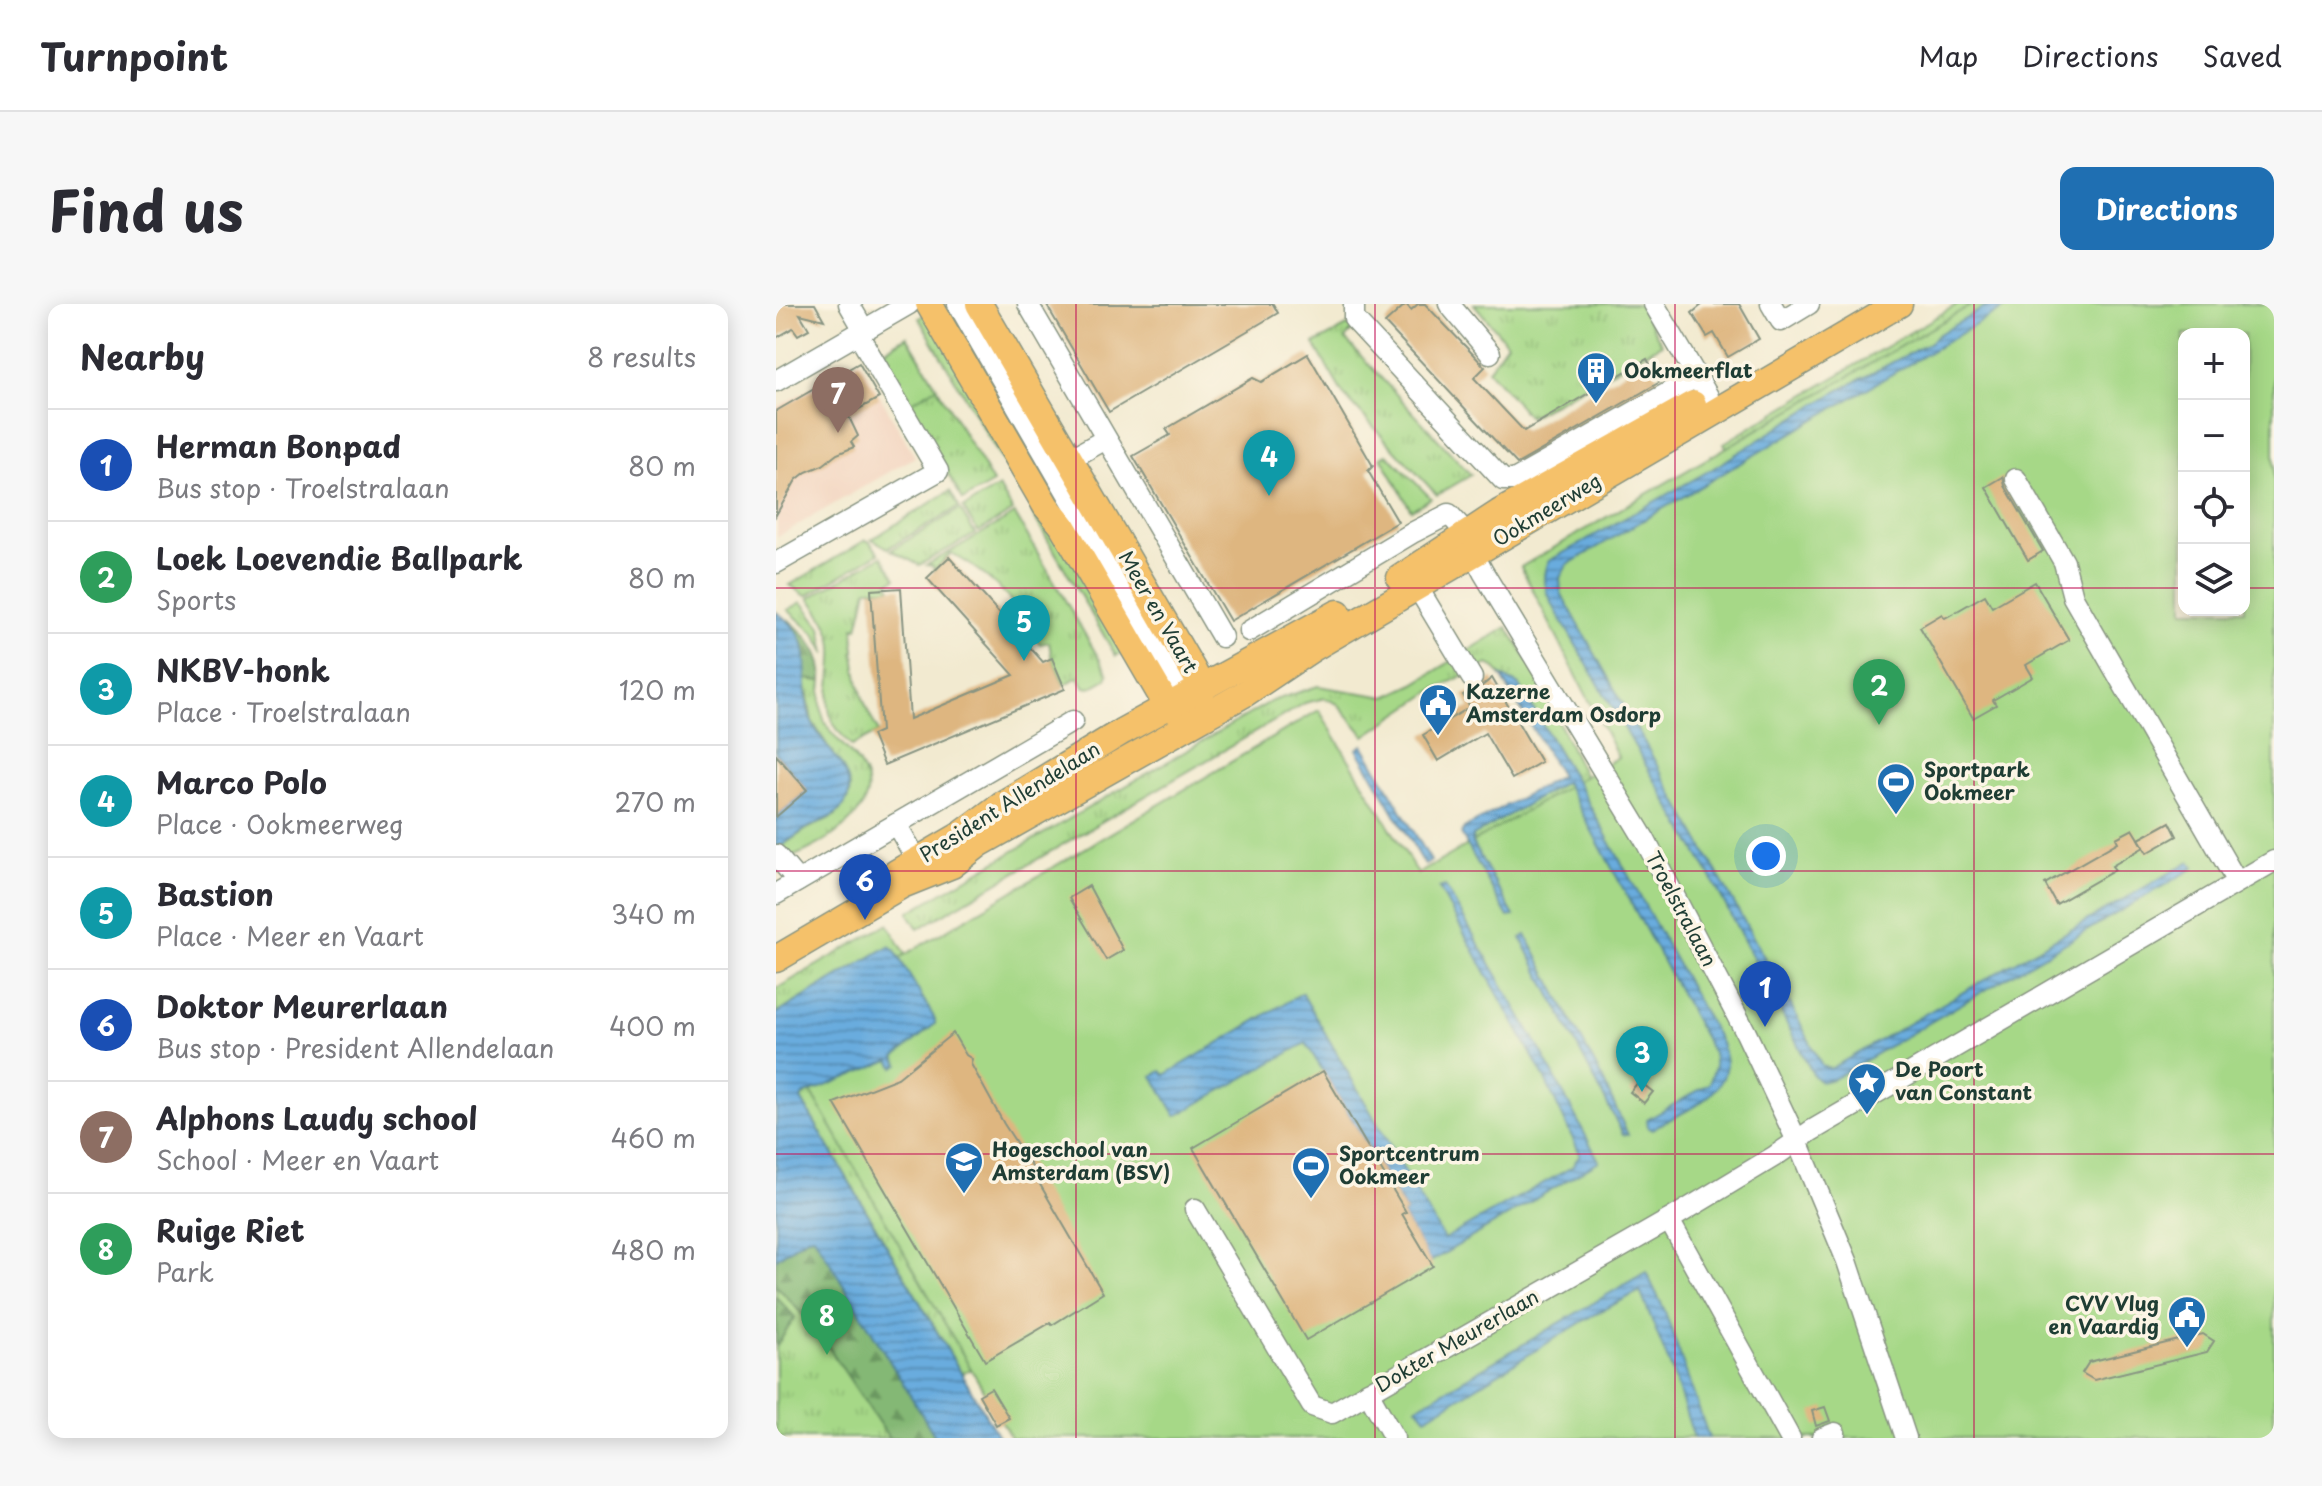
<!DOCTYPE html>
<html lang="en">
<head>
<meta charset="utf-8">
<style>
  body { margin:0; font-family:"Playpen Sans",sans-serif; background:#f7f7f7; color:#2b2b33 }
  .controls { position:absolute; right:24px; top:24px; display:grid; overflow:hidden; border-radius:16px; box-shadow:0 4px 20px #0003 }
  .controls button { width:72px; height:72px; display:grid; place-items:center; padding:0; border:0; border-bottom:2px solid #e1e1e2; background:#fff; color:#2b2b33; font:40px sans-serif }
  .you { position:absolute; left:990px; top:552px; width:28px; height:28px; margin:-20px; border:6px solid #fff; border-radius:50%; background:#1a73e8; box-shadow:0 0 0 12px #1a73e833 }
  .badge { display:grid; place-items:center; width:52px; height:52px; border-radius:50%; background:#1f6fb2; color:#fff; font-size:26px; font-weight:700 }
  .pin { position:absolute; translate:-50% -66px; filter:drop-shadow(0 2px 4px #0008) }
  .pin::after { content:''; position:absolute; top:42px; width:28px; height:24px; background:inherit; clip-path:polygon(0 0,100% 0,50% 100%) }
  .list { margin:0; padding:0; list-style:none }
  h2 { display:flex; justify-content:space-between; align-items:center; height:104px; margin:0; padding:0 32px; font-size:34px }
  h2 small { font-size:26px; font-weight:400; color:#7c7c81 }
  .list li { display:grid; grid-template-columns:52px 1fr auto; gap:24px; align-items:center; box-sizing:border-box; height:112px; padding:0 32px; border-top:2px solid #e1e1e2 }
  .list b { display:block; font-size:30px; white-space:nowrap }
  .list p { margin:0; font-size:26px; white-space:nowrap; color:#7c7c81 }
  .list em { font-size:26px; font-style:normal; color:#7c7c81 }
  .icon { flex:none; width:44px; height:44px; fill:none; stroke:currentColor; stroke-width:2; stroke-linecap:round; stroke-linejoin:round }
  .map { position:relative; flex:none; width:1498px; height:1134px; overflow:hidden; border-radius:16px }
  header { display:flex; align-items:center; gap:48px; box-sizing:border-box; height:112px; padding:0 40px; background:#fff; border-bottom:2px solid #e1e1e2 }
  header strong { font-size:38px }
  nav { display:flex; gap:44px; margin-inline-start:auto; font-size:28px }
  .intro { display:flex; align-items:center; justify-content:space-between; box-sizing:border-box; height:192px; padding:0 48px }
  h1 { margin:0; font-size:56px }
  .button { padding:20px 36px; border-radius:16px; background:#1f6fb2; color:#fff; font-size:28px; font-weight:700 }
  main { display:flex; gap:48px; padding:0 48px }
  aside { flex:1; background:#fff; border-radius:16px; box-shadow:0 4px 20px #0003 }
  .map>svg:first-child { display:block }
  .built { fill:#f3d4bf }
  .grass { fill:url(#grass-tufts); stroke:#628a5e; stroke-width:2 }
  .forest { fill:url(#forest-firs); stroke:#527a54; stroke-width:2 }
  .pitch { fill:#a6d887; stroke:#628a5e; stroke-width:2; fill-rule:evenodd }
  .water { fill:url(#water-rules); stroke:#447489; stroke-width:2 }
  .building { fill:#deb680 }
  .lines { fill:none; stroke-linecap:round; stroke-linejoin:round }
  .minor-casing { stroke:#889482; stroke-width:23 }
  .major-casing { stroke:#889482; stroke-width:29 }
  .minor { stroke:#fff; stroke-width:20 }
  .major { stroke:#f5c16b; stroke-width:26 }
  .grid { fill:none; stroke:#c2185b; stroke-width:2; stroke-opacity:0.55 }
  .labels { text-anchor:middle; stroke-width:7; stroke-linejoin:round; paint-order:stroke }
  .poi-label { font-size:20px; font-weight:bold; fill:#1f3d34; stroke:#fcf5e5; text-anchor:start }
  .street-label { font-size:20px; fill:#1f3d34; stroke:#fcf5e5 }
</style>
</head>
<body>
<header>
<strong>Turnpoint</strong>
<nav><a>Map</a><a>Directions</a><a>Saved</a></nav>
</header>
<div class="intro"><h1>Find us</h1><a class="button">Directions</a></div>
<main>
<aside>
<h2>Nearby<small>8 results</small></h2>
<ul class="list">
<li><span class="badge" style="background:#1a4fb4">1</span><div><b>Herman Bonpad</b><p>Bus stop · Troelstralaan</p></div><em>80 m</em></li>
<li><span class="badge" style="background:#2e9e5b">2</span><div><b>Loek Loevendie Ballpark</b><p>Sports</p></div><em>80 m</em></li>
<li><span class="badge" style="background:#0f9aa8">3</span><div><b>NKBV-honk</b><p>Place · Troelstralaan</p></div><em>120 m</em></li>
<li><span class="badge" style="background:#0f9aa8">4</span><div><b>Marco Polo</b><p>Place · Ookmeerweg</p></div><em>270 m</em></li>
<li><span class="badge" style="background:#0f9aa8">5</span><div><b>Bastion</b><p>Place · Meer en Vaart</p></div><em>340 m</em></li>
<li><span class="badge" style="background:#1a4fb4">6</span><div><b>Doktor Meurerlaan</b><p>Bus stop · President Allendelaan</p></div><em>400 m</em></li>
<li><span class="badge" style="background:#8d6e63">7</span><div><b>Alphons Laudy school</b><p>School · Meer en Vaart</p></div><em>460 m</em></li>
<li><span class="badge" style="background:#2e9e5b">8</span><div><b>Ruige Riet</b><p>Park</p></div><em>480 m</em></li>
</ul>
</aside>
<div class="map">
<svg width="1498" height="1134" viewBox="0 0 1498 1134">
  <defs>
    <pattern id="grass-tufts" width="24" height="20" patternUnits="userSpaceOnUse" patternTransform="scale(2)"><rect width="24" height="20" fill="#a6d887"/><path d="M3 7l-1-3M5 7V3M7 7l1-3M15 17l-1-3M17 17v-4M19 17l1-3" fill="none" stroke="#8eba75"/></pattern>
    <pattern id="forest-firs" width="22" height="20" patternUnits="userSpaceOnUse" patternTransform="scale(2)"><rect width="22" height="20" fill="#84b874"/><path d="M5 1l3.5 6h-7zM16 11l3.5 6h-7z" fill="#6b9760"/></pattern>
    <pattern id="water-rules" width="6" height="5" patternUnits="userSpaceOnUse" patternTransform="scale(2)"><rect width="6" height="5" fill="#69acde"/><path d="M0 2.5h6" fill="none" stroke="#568db5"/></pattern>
  </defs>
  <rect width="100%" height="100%" fill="#fcf5e5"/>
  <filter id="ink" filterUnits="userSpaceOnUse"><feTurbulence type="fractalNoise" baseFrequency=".0125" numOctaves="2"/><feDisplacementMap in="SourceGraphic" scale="16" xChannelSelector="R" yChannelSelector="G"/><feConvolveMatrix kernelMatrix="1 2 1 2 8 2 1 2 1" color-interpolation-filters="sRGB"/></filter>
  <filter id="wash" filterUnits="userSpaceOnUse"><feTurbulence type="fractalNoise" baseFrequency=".006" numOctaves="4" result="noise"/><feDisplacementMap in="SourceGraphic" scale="32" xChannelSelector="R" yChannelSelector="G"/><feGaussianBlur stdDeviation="1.8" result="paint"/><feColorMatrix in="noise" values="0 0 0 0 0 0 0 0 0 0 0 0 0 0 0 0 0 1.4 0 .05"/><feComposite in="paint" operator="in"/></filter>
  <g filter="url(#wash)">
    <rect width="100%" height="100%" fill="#f2ead0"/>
    <path class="built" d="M83,56L139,153L1,233L0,104Z"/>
    <g class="grass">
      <path d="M698,0H863L886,40L753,113L712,66L731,39Z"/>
      <path d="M1182,0H1215L955,152L948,139Z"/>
      <path d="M153,8L240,174L235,172L143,14Z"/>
      <path d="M573,21L577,25L569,35L695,171L661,191L567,90L538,40Z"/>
      <path d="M131,32L217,179L187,196L102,50Z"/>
      <path d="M611,150L655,194L635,206L605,153Z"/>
      <path d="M223,183L237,207L202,228L187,204Z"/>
      <path d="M174,187L183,203L112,244L96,235Z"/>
      <path d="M266,203L350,346L340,352L256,209Z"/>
      <path d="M184,205L199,230L143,261L115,246Z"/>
      <path d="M239,210L332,370L330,375L314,384L309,383L302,373L288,381L276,355L273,338L264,340C254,328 248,315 239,302C222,279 200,263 175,249L158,267L157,262L151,261Z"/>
      <path d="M90,236L94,238L103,249L30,292L14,281Z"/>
      <path d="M106,252L120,274L112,279L115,285H91L82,324L78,323C76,360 83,396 103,428L76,442C36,405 60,386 57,343C56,324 45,308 33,294Z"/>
      <path d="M26,298L45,323L50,350L40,331L12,306Z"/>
      <path d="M731,323L758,366L825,507L889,616L988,820L984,834L888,888L750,631L696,538L697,532L789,478L937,749L939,763L933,780L871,816L872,824L876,825C901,810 949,795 950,760C950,754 947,747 946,741L808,491L743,381L725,372L718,363L712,360L659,385L589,432L562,400L549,394L529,399L142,625L133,610V608L496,397L542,382L610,393L638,380Z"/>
      <path d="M29,375L46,377C38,435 68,429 88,469C107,508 42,543 14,554L3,544L31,525L60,511L73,491L74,482L69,469L36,417Z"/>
      <path d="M112,620L171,720L113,642L0,710V685Z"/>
      <path d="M114,756L199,1063L186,1070L25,795L27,791Z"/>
      <path d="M0,825L178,1134H0Z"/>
    </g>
    <g class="forest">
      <path d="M12,315C31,332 49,350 46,377L29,375V342Z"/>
      <path d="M38,932L42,935L160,1134H113L42,1028L0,981V955L32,933Z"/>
      <path d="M0,993L19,1013L0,1043Z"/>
    </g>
    <g class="pitch">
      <path d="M1197,0H1498V1134H235L0,727L543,406L642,570L842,453L745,263ZM1408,30H1468V306H1408Z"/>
      <path d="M131,33L161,83L132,100L103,50Z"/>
    </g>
    <g class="water">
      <path d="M1215,0H1235L791,261L784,274L785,289L1016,703L1046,762L1054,765L1414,557L1418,564L1057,775L1045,778L1038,772L935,573L779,305C770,287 765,276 773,257L936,165L1058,89L1153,39L1163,30Z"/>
      <path d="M0,308C48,338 19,374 36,418C45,441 80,466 72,493C65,514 46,515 30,525C20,532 9,539 0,546V513L31,486L0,450Z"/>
      <path d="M725,372L743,381L808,491L946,741C947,747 950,754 950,760C949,795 901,810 876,825L872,824L871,816L933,780L939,763L937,749L789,478L697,532L696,538L738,612L732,613L685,530L688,524L785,472Z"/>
      <path d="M587,441L655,557L649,561L581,445Z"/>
      <path d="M669,582L764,745L823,857L654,958L626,910L630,907L530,739L400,812L377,772L385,767L389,771L526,689L668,935L796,863L804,850L768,773L663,584Z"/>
      <path d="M750,631L827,776L852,831L847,830L745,634Z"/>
      <path d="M113,642L118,645L159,715V720L119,753L123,760L118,763L114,756L27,791L25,795L223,1134H160L38,932L31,933L0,955V710Z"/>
      <path d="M870,968L888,1005L933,1134H918L897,1069L864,987L817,1011L650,1114L641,1103Z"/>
    </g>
    <g id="blocks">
      <g class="building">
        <path d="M4,0H39L48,16L24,10L33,25L22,31L17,24L0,34V3Z"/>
        <path d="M270,0H497L502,9L333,108Z"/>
        <path d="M630,0L635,6L642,0H649L691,44L709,63L698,74L748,127L871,55L884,78L741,160L609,19Z"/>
        <path d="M927,0H963L983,35L952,53L938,29L931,33L916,9Z"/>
        <path d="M532,50L597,162L592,167L622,218L454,317L357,152L394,131L390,125L477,74L485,78Z"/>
        <path d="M83,59L103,94L72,111L82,132L75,138L78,143L61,150L47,161L30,168L20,176L0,211V107Z"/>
        <path d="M1227,173L1229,182L1267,247L1252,256L1210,183Z"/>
        <path d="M173,253L267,358L276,354L289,385L108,461L96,431L105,427L95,286L125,284L134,415L238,371L151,274Z"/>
        <path d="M1259,278L1293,336L1250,361L1257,373L1217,396L1220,401L1197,414L1144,323L1166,310L1169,314L1209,291L1216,303Z"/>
        <path d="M716,374L765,458L736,475L709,429L662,457L647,431L694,403L687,391L702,385Z"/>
        <path d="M0,451L31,486L0,513Z"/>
        <path d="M1394,518L1401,532L1371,549L1363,535Z"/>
        <path d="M1357,525L1368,543L1336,562L1339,566L1280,600L1269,580L1342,538L1340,534Z"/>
        <path d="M313,582L347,646L330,656L293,594Z"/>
        <path d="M177,729L190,751L196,755L195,760L228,820L258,866L262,868V877L327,989L276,1021L274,1019L209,1057L58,799L122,774Z"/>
        <path d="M547,767L630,908L626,910L657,962L530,1036L417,844Z"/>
        <path d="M863,777L877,788L868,799L854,788Z"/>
        <path d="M1427,1030L1438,1037L1431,1048L1318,1076L1306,1069L1313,1058Z"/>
        <path d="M215,1084L233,1114L220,1121L203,1091Z"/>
        <path d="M1049,1103L1054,1117L1040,1122L1036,1107Z"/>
      </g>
    </g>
  </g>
  <g filter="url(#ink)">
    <use href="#blocks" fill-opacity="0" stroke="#889482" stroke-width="2"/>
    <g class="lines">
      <g class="minor-casing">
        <g id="minor">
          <path d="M73,0L88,26"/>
          <path d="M182,0L416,405"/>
          <path d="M252,0L446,333"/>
          <path d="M578,0V15L727,176H738L920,73"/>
          <path d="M673,0L714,49"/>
          <path d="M878,0L932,92"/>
          <path d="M995,0L1005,17L1033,0"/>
          <path d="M0,77L133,0"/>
          <path d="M283,161L330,135"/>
          <path d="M1240,175L1288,258L1297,293L1461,578"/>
          <path d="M0,259L162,167L82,30"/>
          <path d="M634,271L696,374"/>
          <path d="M473,327L638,228L673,210L682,220L707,268L869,536L970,729L1021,837L1071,957L1130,1134"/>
          <path d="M120,520L148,568"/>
          <path d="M0,551L22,577"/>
          <path d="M0,590L297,417"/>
          <path d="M419,905L536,1102L556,1109L893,916L999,852L1035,827L1498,557"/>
          <path d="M893,916L1014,1134"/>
          <path d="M592,1088L618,1134"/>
          <path d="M1046,1134L1059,1129"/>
        </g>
      </g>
      <g class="major-casing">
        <g id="major">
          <path d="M153,0L270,202L286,221L392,403L407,410"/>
          <path d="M203,0L416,365L426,384L425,400"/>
          <path d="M624,274L723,209L917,100"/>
          <path d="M120,569L185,531L225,501L347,427L562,309"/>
          <path d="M0,655L126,581L176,561L203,540L468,390L537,344L1123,0"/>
        </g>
      </g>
      <use href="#minor" class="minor"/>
      <use href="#major" class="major"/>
    </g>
  </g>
  <path class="grid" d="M300,0V1134M599,0V1134M899,0V1134M1198,0V1134M0,284H1408M1468,284H1498M0,567H1498M0,850H1498"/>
  <defs>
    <g id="building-pin" transform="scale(2)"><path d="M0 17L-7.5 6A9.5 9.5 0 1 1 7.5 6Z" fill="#1f6fb2" stroke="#fcf5e5"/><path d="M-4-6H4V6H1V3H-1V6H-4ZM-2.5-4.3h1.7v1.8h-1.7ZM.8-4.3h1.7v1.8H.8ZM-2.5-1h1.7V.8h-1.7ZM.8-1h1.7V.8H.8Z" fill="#fff"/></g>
    <g id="civic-pin" transform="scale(2)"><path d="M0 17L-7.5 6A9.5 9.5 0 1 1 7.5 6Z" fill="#1f6fb2" stroke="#fcf5e5"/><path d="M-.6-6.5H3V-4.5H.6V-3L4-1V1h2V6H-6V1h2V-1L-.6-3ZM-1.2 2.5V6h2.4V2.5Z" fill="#fff"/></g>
    <g id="stadium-pin" transform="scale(2)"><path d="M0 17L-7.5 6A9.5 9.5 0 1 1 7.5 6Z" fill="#1f6fb2" stroke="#fcf5e5"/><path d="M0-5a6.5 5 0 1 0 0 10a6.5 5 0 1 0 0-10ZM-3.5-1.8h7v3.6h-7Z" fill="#fff"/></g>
    <g id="sight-pin" transform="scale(2)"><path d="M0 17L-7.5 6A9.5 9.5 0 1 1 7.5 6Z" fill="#1f6fb2" stroke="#fcf5e5"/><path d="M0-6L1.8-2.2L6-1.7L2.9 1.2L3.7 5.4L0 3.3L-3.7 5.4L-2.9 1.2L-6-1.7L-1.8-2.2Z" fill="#fff"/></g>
    <g id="university-pin" transform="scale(2)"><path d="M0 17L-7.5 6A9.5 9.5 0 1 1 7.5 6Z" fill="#1f6fb2" stroke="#fcf5e5"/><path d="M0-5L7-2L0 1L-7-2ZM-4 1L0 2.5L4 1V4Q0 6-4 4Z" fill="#fff"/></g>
  </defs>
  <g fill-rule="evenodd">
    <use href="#building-pin" x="820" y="67"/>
    <use href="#civic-pin" x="662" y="399"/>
    <use href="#stadium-pin" x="1120" y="478"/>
    <use href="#sight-pin" x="1091" y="778"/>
    <use href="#university-pin" x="188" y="857"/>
    <use href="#stadium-pin" x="535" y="862"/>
    <use href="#civic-pin" x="1411" y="1011"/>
  </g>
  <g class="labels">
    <g class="poi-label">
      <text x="848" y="74">Ookmeerflat</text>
      <text x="690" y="395">Kazerne<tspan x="690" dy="23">Amsterdam Osdorp</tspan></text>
      <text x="1148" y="473">Sportpark<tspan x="1148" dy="23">Ookmeer</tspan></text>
      <text x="1119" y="773">De Poort<tspan x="1119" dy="23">van Constant</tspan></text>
      <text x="216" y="853">Hogeschool van<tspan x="216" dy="23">Amsterdam (BSV)</tspan></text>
      <text x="563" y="857">Sportcentrum<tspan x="563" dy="23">Ookmeer</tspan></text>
      <text x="1383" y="1007" text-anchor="end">CVV Vlug<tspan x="1383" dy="23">en Vaardig</tspan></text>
    </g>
    <g class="street-label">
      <text transform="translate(771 206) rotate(-31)" y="7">Ookmeerweg</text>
      <text transform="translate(382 308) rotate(60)" y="7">Meer en Vaart</text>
      <text transform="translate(234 498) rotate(-32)" y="7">President Allendelaan</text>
      <text transform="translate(905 605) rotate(62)" y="7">Troelstralaan</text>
      <text transform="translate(681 1037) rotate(-30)" y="7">Dokter Meurerlaan</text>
    </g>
  </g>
</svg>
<div class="controls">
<button>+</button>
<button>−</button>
<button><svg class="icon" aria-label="locate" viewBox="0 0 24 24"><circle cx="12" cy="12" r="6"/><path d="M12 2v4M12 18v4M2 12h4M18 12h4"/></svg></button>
<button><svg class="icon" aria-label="layers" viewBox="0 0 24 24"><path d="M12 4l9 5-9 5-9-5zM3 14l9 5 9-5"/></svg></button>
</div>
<div class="you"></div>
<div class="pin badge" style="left:989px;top:723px;background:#1a4fb4">1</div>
<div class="pin badge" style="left:1103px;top:421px;background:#2e9e5b">2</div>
<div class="pin badge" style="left:866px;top:788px;background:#0f9aa8">3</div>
<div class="pin badge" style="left:493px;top:192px;background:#0f9aa8">4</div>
<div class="pin badge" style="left:248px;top:357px;background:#0f9aa8">5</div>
<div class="pin badge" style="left:89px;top:616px;background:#1a4fb4">6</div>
<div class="pin badge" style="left:62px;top:129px;background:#8d6e63">7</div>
<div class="pin badge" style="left:51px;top:1051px;background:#2e9e5b">8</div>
</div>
</main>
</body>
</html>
